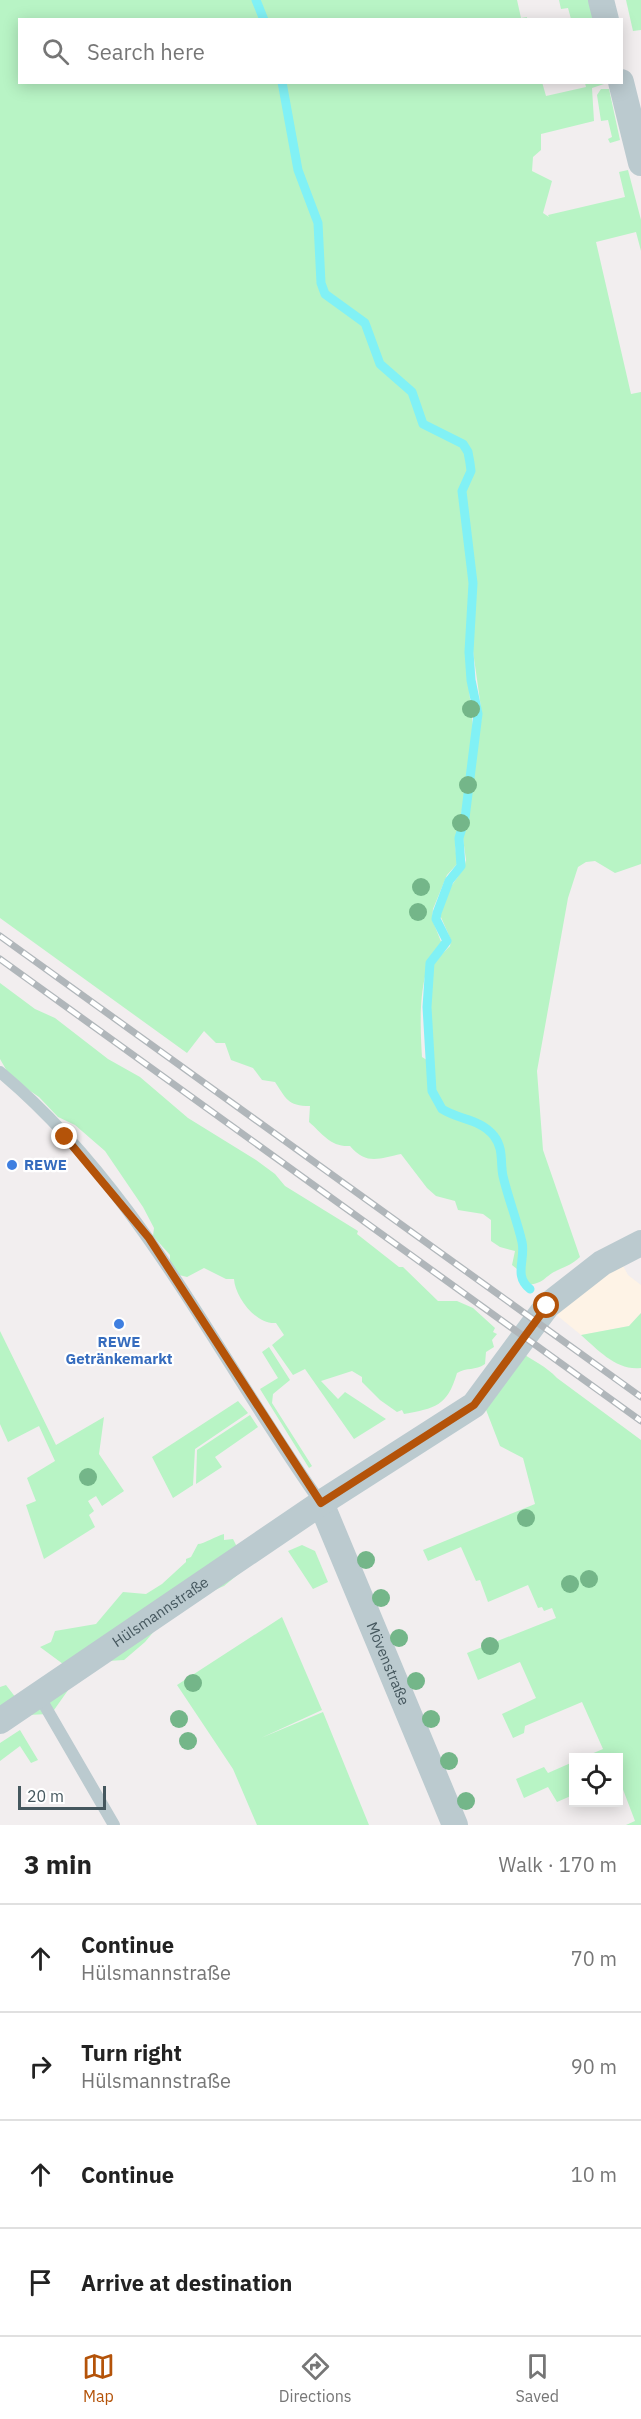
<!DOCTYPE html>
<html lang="en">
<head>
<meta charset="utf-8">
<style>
  body { margin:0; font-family:"IBM Plex Sans",sans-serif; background:#f2f2f2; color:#222 }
  .controls { position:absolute; right:18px; bottom:18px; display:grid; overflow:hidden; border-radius:0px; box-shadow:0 3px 15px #0003 }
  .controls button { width:54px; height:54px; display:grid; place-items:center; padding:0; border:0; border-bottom:2px solid #e0e0e0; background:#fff; color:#222; font:30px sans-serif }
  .scale { position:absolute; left:18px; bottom:15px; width:88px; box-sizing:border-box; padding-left:6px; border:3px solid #45575e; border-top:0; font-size:16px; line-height:21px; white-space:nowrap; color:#45575e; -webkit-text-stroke:4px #fff; paint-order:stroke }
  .stop { position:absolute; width:18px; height:18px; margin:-14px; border:4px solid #b45309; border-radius:50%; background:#fff }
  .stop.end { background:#b45309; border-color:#fff; box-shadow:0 2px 6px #0008 }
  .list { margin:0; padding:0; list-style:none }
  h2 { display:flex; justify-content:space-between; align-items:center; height:78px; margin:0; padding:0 24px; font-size:26px }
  h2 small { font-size:20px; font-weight:400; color:#767676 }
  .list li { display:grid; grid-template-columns:39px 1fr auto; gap:18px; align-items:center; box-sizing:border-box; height:108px; padding:0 24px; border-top:2px solid #e0e0e0 }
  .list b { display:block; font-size:22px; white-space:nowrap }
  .list p { margin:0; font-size:20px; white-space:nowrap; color:#767676 }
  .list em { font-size:20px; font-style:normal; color:#767676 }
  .icon { flex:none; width:33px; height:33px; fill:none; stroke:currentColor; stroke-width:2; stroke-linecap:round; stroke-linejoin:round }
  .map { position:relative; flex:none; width:641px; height:1825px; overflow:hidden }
  .search { position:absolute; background:#fff; box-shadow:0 3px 15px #0003; left:18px; right:18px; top:18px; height:66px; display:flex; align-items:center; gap:15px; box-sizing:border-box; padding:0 21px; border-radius:0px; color:#767676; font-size:22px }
  .sheet { height:510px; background:#fff }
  nav { display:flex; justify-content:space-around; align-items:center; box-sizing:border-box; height:84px; border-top:2px solid #e0e0e0; background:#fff; font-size:16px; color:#767676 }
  nav a { display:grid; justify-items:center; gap:3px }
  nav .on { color:#b45309 }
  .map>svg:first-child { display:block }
  .commercial { fill:#fef3e6 }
  .green { fill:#b8f4c5; fill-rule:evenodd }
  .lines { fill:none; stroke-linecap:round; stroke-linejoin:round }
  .stream { stroke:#81f1f5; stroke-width:9 }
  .lane { stroke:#bbcacf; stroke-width:12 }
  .street { stroke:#bbcacf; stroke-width:26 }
  .rail-casing { stroke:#b0b6ba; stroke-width:7 }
  .rail { stroke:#fff; stroke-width:4.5; stroke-dasharray:14; stroke-linecap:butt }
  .tree { fill:#74b689 }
  .route { stroke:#b45309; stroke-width:8 }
  .shop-dot { fill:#3f7fe0; stroke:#fff; stroke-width:2 }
  .labels { text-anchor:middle; stroke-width:4.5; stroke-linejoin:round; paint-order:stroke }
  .shop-label { font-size:15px; font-weight:bold; fill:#366cbe; stroke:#fff; text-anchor:start }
  .street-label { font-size:15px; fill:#45575e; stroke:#fff }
</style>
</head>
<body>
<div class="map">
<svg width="641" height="1825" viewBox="0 0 641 1825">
  <rect width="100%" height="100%" fill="#f2eeef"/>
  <path class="commercial" d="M619,1258L628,1275L641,1285V1313L629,1326L581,1335L548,1308Z"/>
  <g class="green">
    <path d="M0,0H517L521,18L527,17V19L20,20V82H542L546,96L586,87L585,83H607L592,88L594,121L541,134V150L533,157L532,171L552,181L543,213L549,217L548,215L625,197L619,172L628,170L641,220V251L636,232L596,242L631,394L641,392V864L615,873L595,861L586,862L578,867L568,898L537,1071L543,1150L580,1257C572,1264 567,1266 558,1270C544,1276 545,1284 526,1285L520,1281L522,1273L512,1265L515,1251L500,1247L491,1241V1220L483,1214L458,1210L455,1201L436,1196L427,1188L401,1154C380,1158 367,1166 350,1146C330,1147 323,1134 309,1122L310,1106C287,1106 286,1098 275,1082L262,1080L253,1068L231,1060L225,1043H216L204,1031L187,1053L0,918ZM473,651L482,715L463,838L466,860L464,868L447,892L440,915L451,940L450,946L433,963L430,1015L433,1064L422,1057C420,1026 417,965 442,944L432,919L433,909L447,875L457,864L455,843L463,805L473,727L465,652Z"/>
    <path d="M559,0H589L593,19H571L568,8L561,9Z"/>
    <path d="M626,0H641V30L633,31Z"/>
    <path d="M601,89H609L620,140L610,143L608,139L612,137L608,120L601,121L597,95Z"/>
    <path d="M0,983L35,1009L55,1018L108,1059L140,1077L188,1118L256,1160L275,1174L285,1186L358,1231L357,1234L399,1267H403L438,1301H457L473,1308L495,1328L493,1332L497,1334L492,1340L494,1347L486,1352L485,1364C475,1371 467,1367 457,1373C447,1407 435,1408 404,1414L402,1410L397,1412L380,1400L362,1382V1377L352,1371L321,1381L338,1399L345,1392L386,1419L354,1439L305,1369L293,1375L272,1345L284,1335L276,1323C256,1325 235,1297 234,1279H226L204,1268L187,1277L179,1275L170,1267V1255L153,1236L154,1228L143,1207L105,1151L75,1125L58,1117L39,1097L11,1078L0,1059Z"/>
    <path d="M641,1313V1368C617,1371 598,1350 581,1335L629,1326Z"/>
    <path d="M0,1331L56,1445L104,1417L99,1454L124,1491L102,1506L96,1496L88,1501L94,1511L89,1515L95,1527L44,1559L26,1505L36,1501L27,1478L55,1461L39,1426L8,1442L0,1424Z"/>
    <path d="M269,1347L290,1380L273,1394L272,1403L312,1466L309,1468L260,1389L278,1378L262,1352Z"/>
    <path d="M519,1351C533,1361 546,1366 557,1378L641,1440V1825H626L635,1821L619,1779L618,1758L584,1757L603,1749L582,1702L525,1726L524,1733L513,1738L502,1714L536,1698L520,1662L478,1680L467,1653L556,1618L552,1608L544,1611L542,1607L538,1608L528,1585L488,1602L480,1580L476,1581L461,1547L428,1561L423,1550L535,1504L523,1458L500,1446L483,1402Z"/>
    <path d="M238,1401L248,1413L195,1449L193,1485L173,1498L152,1457Z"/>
    <path d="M250,1415L258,1427L215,1457L222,1467L196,1484L197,1450Z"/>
    <path d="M224,1534V1540L233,1539L247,1567L224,1586L201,1596L161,1623L145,1642L124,1660L108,1661L71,1686L54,1710L48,1714L28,1715L0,1731V1687L6,1685L16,1698L63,1664L40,1647L51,1642L55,1631L96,1624L123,1592L146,1594L162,1584L186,1562V1559L191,1557L198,1544C204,1544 216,1536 224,1534Z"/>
    <path d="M302,1545L315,1551L328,1582L313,1589L288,1551Z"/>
    <path d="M282,1617L322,1710L261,1738L323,1712L369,1825H257L233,1769L177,1685Z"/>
    <path d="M20,1730L38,1760L31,1763L20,1746L0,1761V1743Z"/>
    <path d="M573,1762V1795L557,1802L548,1787L524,1798L516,1779L544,1767L548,1773Z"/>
  </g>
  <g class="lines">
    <g class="stream">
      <path d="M256,0L264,20"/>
      <path d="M282,82L298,170L318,223L321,283L325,294L365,323L380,364L412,392L423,424L463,444L468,452L470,463L471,471L462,491L473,583L469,652L471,680L478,714L465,818L459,838L461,866L449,881L437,913L436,919L447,941L430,963L427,1007L432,1091L442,1109C459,1120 481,1119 494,1136C504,1149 500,1162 503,1176C508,1198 517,1220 522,1242C526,1259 513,1276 530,1289"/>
    </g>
    <g class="lane">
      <path d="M0,1072C140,1189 217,1357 321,1503"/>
      <path d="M38,1694L114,1825"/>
    </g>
    <g class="street">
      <path d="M601,0L606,20"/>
      <path d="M621,82L641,163"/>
      <path id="s1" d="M321,1503L455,1825"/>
      <path id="s2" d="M0,1721L321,1503L474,1405L547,1306L602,1263L641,1243"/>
    </g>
    <g class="rail-casing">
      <g id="rail">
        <path d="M0,936L641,1397"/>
        <path d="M0,959L641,1421"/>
      </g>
    </g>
    <use href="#rail" class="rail"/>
  </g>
  <g class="tree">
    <circle cx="471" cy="709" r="9"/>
    <circle cx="468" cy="785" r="9"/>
    <circle cx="461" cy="823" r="9"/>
    <circle cx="421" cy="887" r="9"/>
    <circle cx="418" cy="912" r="9"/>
    <circle cx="88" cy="1477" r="9"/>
    <circle cx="526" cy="1518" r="9"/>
    <circle cx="366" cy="1560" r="9"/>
    <circle cx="589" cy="1579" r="9"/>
    <circle cx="570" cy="1584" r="9"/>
    <circle cx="381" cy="1598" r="9"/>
    <circle cx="399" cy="1638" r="9"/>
    <circle cx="490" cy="1646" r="9"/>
    <circle cx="416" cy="1681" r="9"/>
    <circle cx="193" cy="1683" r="9"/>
    <circle cx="179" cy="1719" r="9"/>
    <circle cx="431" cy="1719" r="9"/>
    <circle cx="188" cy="1741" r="9"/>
    <circle cx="449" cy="1761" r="9"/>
    <circle cx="466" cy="1801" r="9"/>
  </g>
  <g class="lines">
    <path class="route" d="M65,1137L149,1238L321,1503L474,1405L547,1306"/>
  </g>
  <g class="shop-dot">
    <circle cx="12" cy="1165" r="6"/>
    <circle cx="119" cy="1324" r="6"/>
  </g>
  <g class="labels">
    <g class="shop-label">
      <text x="24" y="1170">REWE</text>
      <text x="119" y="1347" text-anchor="middle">REWE<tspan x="119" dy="17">Getränkemarkt</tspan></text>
    </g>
    <g class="street-label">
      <text dy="5" stroke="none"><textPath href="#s2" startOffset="194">Hülsmannstraße</textPath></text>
      <text dy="5" stroke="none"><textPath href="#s1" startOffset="174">Mövenstraße</textPath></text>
    </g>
  </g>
</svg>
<div class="controls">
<button><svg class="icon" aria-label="locate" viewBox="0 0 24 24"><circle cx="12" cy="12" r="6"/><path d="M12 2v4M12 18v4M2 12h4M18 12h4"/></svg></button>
</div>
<div class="scale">20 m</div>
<div class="stop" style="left:547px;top:1306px"></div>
<div class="stop end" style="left:65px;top:1137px"></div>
<div class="search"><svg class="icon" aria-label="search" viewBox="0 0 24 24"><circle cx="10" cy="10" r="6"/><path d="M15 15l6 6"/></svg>Search here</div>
</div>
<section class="sheet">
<h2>3 min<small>Walk · 170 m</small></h2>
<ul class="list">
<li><svg class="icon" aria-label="ahead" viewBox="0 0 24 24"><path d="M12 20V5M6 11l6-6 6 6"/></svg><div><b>Continue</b><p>Hülsmannstraße</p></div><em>70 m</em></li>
<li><svg class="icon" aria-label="right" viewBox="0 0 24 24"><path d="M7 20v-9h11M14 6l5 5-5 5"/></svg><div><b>Turn right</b><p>Hülsmannstraße</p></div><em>90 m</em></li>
<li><svg class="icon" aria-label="ahead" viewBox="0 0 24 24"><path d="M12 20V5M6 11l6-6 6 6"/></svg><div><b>Continue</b></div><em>10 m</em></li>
<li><svg class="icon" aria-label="arrive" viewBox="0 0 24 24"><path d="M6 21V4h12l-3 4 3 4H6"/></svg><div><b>Arrive at destination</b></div></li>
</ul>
</section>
<nav>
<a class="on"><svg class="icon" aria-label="map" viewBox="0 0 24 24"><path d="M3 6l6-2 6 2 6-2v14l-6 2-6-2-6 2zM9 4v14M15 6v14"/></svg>Map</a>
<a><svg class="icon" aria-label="directions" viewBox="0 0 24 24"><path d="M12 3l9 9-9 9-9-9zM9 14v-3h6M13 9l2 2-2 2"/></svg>Directions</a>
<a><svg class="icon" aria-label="saved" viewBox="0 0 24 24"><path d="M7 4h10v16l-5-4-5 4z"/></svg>Saved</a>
</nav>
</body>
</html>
